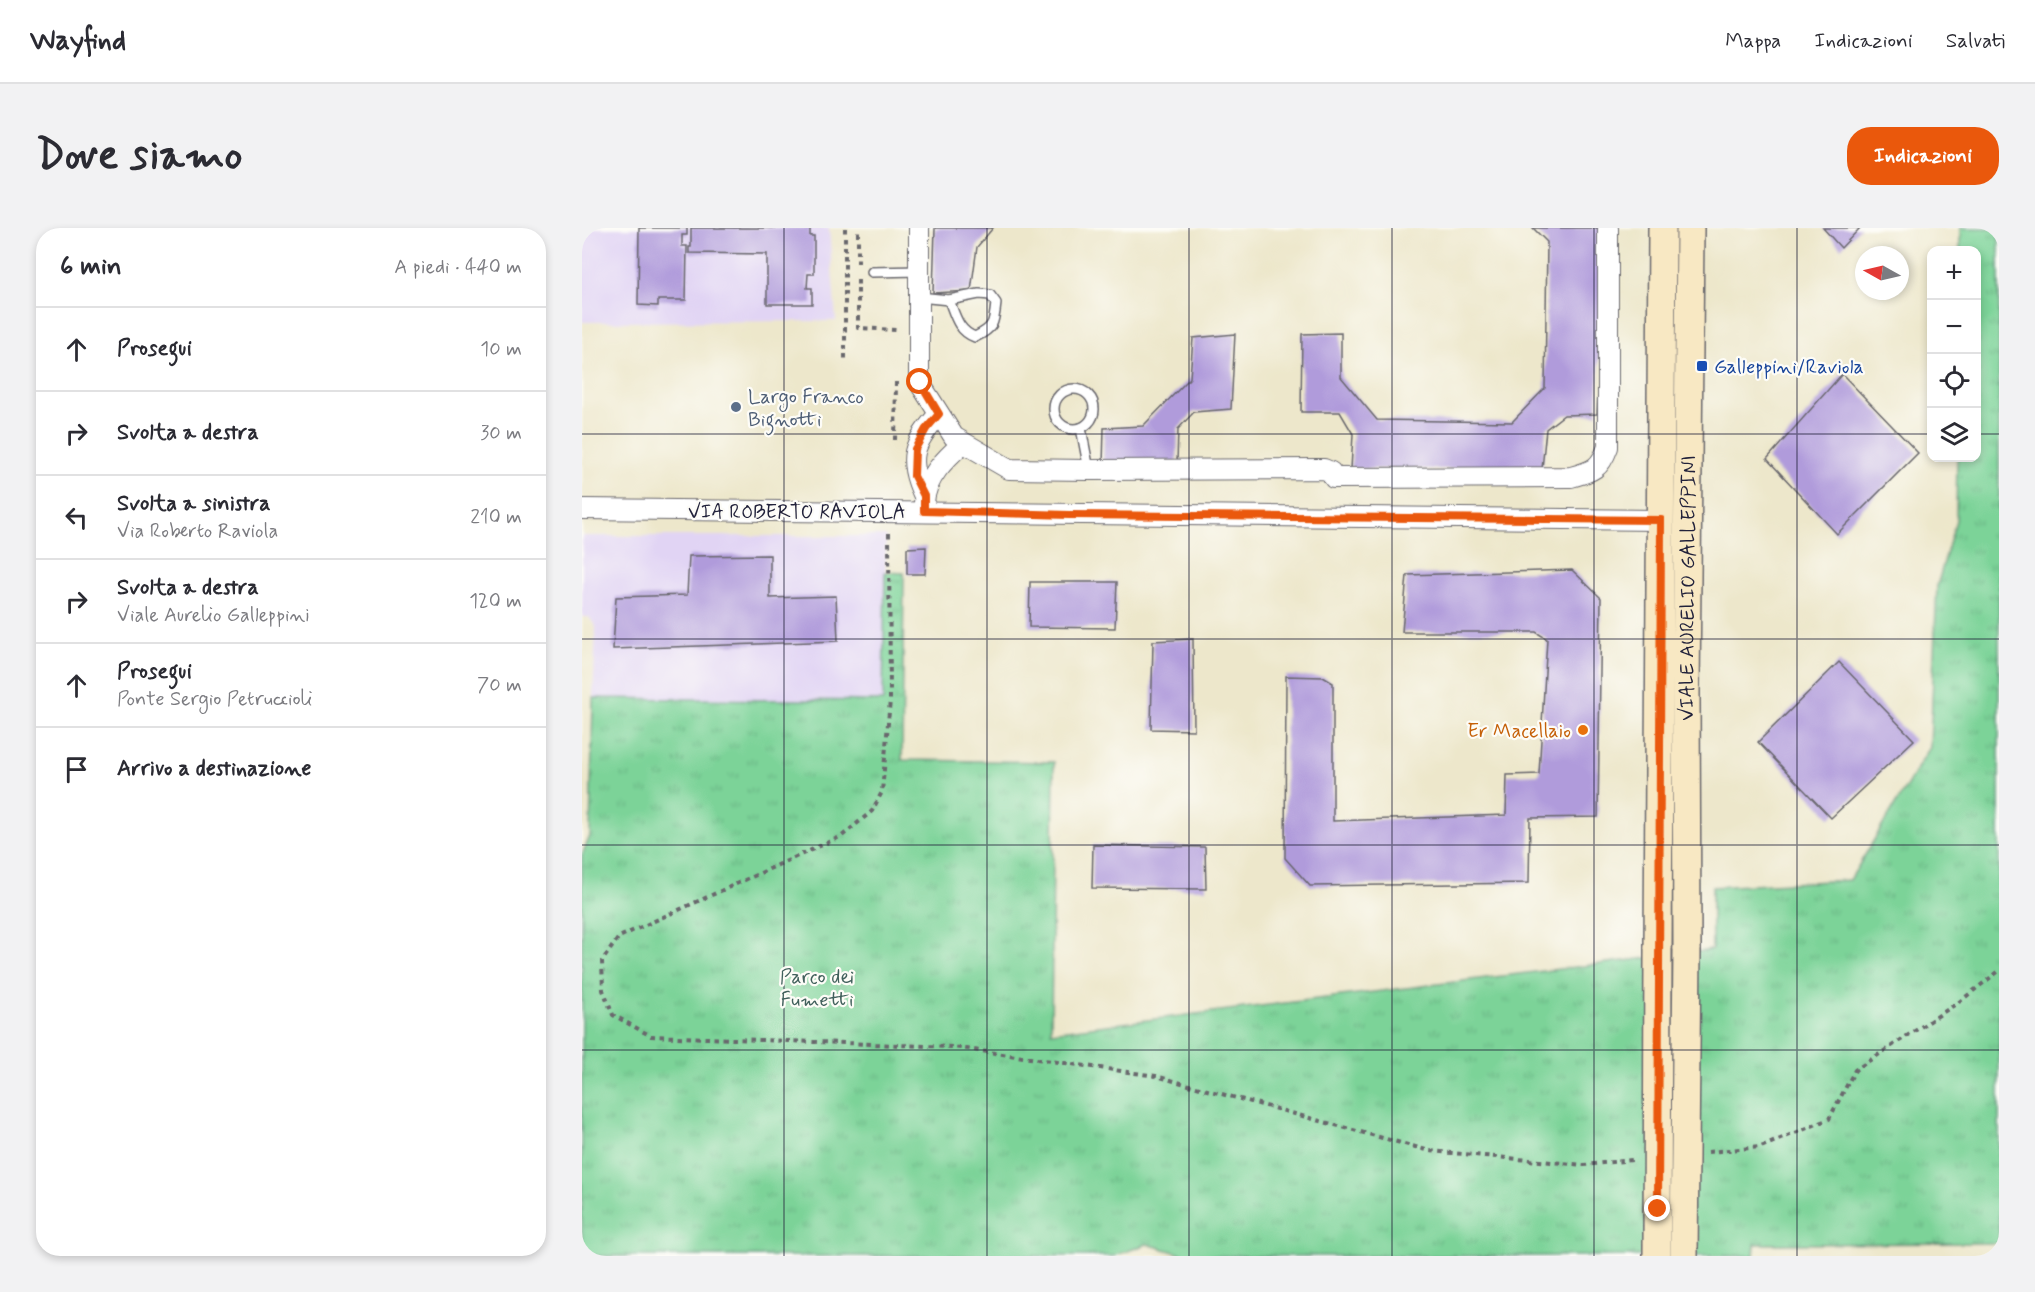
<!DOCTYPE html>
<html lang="it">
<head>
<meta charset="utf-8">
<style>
  body { margin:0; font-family:Mynerve,sans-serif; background:#f2f2f3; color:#2b2b33 }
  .controls { position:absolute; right:18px; top:18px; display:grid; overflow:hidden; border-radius:12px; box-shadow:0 3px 9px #0003 }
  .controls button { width:54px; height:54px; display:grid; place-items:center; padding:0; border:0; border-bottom:2px solid #e1e1e2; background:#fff; color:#2b2b33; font:30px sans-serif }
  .compass { position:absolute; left:1273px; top:18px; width:54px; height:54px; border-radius:50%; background:#fff; box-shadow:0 3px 9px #0003; rotate:278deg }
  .stop { position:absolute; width:18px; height:18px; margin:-14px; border:4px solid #ea580c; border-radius:50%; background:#fff }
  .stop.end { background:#ea580c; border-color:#fff; box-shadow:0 2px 6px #0008 }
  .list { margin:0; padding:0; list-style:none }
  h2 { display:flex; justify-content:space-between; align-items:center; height:78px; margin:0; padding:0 24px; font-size:26px }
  h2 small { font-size:20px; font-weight:400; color:#7c7c81 }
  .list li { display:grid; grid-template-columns:39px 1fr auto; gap:18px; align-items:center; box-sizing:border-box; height:84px; padding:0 24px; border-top:2px solid #e1e1e2 }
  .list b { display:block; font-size:22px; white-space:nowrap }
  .list p { margin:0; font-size:20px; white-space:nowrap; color:#7c7c81 }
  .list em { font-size:20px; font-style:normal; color:#7c7c81 }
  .icon { flex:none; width:33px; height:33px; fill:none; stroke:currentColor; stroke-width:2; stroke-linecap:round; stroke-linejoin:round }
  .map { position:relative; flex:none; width:1417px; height:1028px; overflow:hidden; border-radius:24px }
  header { display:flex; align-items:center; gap:36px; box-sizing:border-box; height:84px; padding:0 30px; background:#fff; border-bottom:2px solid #e1e1e2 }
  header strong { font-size:28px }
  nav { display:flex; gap:33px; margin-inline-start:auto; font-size:21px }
  .intro { display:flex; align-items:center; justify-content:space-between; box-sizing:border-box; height:144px; padding:0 36px }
  h1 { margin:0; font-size:42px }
  .button { padding:15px 27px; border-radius:24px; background:#ea580c; color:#fff; font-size:21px; font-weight:700 }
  main { display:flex; gap:36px; padding:0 36px }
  aside { flex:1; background:#fff; border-radius:24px; box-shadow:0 3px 9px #0003 }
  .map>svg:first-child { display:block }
  .built { fill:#e1d4f4 }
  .park { fill:url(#park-tufts); stroke:#4e7a6a; stroke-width:1.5 }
  .building { fill:#b09bdb }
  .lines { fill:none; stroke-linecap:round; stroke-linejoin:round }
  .lane-casing { stroke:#69676d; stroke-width:12 }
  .street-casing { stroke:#69676d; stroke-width:22 }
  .secondary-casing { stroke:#69676d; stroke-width:30 }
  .path { stroke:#69676d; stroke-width:4; stroke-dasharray:4.5 4.5; stroke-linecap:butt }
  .lane { stroke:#fff; stroke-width:9 }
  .street { stroke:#fff; stroke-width:20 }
  .secondary { stroke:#f8e8c3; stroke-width:27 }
  .secondary-bridge-casing { stroke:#69676d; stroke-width:30; stroke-linecap:butt }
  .secondary-bridge { stroke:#f8e8c3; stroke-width:27 }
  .route { stroke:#ea580c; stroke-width:8 }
  .grid { fill:none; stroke:#22223b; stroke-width:1.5; stroke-opacity:0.55 }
  .transit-dot { fill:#1a4fb4; stroke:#fdfcf7; stroke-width:2 }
  .service-dot { fill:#5c6f8a; stroke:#fdfcf7; stroke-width:2 }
  .food-dot { fill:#e8710a; stroke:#fdfcf7; stroke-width:2 }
  .labels { text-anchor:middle; stroke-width:4.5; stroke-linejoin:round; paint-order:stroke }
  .transit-label { font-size:20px; fill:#164399; stroke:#fdfcf7; text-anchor:start }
  .service-label { font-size:20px; fill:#4e5e75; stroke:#fdfcf7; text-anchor:start }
  .street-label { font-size:20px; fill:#22223b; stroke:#fdfcf7 }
  .food-label { font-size:20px; fill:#c56008; stroke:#fdfcf7; text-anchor:end }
  .park-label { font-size:20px; fill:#41605c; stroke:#fdfcf7 }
</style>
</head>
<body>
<header>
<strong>Wayfind</strong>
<nav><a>Mappa</a><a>Indicazioni</a><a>Salvati</a></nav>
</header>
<div class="intro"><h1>Dove siamo</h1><a class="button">Indicazioni</a></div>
<main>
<aside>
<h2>6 min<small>A piedi · 440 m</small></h2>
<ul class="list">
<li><svg class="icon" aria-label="ahead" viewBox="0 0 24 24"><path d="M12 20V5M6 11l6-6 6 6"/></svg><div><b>Prosegui</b></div><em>10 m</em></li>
<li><svg class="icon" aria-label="right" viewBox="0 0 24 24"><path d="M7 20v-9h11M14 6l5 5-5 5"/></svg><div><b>Svolta a destra</b></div><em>30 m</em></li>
<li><svg class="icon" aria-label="left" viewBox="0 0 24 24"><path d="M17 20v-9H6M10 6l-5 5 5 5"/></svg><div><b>Svolta a sinistra</b><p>Via Roberto Raviola</p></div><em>210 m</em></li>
<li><svg class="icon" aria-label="right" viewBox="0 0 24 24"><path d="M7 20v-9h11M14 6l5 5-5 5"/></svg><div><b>Svolta a destra</b><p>Viale Aurelio Galleppini</p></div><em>120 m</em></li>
<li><svg class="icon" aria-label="ahead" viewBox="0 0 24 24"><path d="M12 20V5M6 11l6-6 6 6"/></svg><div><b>Prosegui</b><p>Ponte Sergio Petruccioli</p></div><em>70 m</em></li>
<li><svg class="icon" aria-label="arrive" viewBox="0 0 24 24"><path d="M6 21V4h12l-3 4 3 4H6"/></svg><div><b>Arrivo a destinazione</b></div></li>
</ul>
</aside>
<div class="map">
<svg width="1417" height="1028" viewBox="0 0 1417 1028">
  <defs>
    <pattern id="park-tufts" width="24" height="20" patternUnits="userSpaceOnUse" patternTransform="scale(1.5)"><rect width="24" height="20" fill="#7bd398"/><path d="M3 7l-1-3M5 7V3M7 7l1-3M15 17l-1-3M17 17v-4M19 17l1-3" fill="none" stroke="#6ab584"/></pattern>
  </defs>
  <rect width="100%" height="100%" fill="#fdfcf7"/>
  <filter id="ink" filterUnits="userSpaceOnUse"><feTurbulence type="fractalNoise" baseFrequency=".0167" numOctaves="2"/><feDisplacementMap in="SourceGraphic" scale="12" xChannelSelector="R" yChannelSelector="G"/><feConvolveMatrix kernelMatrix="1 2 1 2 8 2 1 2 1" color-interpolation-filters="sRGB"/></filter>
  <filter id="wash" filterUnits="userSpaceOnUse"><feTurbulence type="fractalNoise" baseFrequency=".008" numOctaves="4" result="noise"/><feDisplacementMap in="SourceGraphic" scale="24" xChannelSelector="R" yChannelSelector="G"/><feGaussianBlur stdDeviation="1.35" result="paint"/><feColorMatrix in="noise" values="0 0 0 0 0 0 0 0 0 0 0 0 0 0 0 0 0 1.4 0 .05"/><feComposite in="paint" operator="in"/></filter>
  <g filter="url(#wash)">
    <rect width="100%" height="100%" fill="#ede7cb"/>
    <g class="built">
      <path d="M0,0H247L254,93L0,94Z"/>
      <path d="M0,308H304L301,473L11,470L14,399L7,389H0Z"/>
    </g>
    <path class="park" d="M1378,0H1417V1015L1173,1016L1172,1028H606L565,1016L532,1028H0V627L8,608L11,470L301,473L303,344L322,345L320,532L472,534L469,804L1130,722V659L1268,652L1348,519L1355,358L1374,292L1375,230H1394V22H1378Z"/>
    <g id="blocks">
      <g class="building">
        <path d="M57,0H105V7H100V18H105L104,72H76V78L56,77Z"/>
        <path d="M109,0H228V8H232V46H226L225,60H230V76H185V26L107,25V19H109Z"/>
        <path d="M353,0H411L395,19L389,63L351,65Z"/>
        <path d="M951,0H1023L1015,186L982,187L964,201L960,241H769L771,206L758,184H719L720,106L759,105V149L795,192L930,194L963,160L965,14Z"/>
        <path d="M1241,0H1278L1259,20Z"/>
        <path d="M653,106L649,181L612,184L596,201L595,236L521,237L522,200L561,198L608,150L611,110Z"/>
        <path d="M1260,146L1336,225L1255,306L1185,231Z"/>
        <path d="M344,319L343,346H325V320Z"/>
        <path d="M188,327V370L254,368L256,413L31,421L34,369L105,367L107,328Z"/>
        <path d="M990,342L1019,370L1016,589L948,590L947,655L728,658L703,630L704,448L741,449L751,455V593L924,587L925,547L957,546L965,411L954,404H820L825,347Z"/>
        <path d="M448,354H535L533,400L447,399Z"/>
        <path d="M611,411L612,502L569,501L571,413Z"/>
        <path d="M1257,434L1332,512L1249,590L1176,514Z"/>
        <path d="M511,617L623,619L624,661L510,660Z"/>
      </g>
    </g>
  </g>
  <g filter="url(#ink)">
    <use href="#blocks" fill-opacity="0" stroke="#69676d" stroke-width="1.5"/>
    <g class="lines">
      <g class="lane-casing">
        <g id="lane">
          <path d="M290,44L337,43"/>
          <path d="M397,66L408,67L414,75C412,95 412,100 393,109C376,103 373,87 367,72Z"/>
          <path d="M337,69L367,72"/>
          <circle cx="492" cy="181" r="20"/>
          <path d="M499,200L507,242"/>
        </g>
      </g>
      <g class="street-casing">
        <g id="street">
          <path d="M337,0V154L372,209L427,241L507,242L742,241L749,244L752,250L989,249C1011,243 1018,241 1026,219V0"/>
          <path d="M342,268C324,230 331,216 357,186"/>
          <path d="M342,275C343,250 364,230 381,215"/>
          <path d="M0,281L1079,292"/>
        </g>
      </g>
      <g class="secondary-casing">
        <g id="secondary">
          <path d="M1076,721L1080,0"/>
          <path id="s1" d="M1105,722L1104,466L1108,0"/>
        </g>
      </g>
      <g class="path">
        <path d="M263,0V135"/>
        <path d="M276,35V0"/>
        <path d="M276,52V100L314,102V104"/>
        <path d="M313,212L314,154"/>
        <path d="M307,305L308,472L300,564L290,583L260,608L37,709L20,733L21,762L31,787L69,808L371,819L574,848L848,923L1002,937L1050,932"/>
        <path d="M1126,924L1179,919L1247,891L1273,842L1377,774L1417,743"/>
      </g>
      <use href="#lane" class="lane"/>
      <use href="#street" class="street"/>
      <use href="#secondary" class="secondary"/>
      <g class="secondary-bridge-casing">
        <g id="secondary-bridge">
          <path d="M1075,1028L1076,721"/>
          <path d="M1102,1028L1105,722"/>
        </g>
      </g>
      <use href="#secondary-bridge" class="secondary-bridge"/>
    </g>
  </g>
  <g class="lines" filter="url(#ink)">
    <path class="route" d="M338,154L357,186L344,201L333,221L332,248L342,268V283L487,287L1079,292L1076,981"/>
  </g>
  <path class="grid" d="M202,0V1028M405,0V1028M607,0V1028M810,0V1028M1012,0V1028M1215,0V1028M0,206H1350M1394,206H1417M0,411H1417M0,617H1417M0,822H1417"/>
  <rect class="transit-dot" x="1114" y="132" width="12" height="12" rx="3"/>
  <circle class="service-dot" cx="154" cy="179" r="6"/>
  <circle class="food-dot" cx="1001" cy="502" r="6"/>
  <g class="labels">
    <g class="transit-label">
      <text x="1132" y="145">Galleppini/Raviola</text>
    </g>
    <g class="service-label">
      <text x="166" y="175">Largo Franco<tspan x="166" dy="23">Bignotti</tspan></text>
    </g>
    <g class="street-label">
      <text x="215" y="290">VIA ROBERTO RAVIOLA</text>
      <text dy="7" stroke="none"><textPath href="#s1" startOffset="362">VIALE AURELIO GALLEPPINI</textPath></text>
    </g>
    <g class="food-label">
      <text x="989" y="509">Er Macellaio</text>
    </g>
    <g class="park-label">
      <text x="235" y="755">Parco dei<tspan x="235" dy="23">Fumetti</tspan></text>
    </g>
  </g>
</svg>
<div class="controls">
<button>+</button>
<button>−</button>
<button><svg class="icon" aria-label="locate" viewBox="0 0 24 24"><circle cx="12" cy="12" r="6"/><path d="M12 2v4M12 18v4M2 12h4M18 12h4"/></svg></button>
<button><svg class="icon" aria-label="layers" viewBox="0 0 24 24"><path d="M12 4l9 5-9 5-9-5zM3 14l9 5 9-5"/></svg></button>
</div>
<svg class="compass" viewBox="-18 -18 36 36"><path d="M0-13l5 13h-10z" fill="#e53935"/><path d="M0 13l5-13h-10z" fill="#7c7c81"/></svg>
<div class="stop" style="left:338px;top:154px"></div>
<div class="stop end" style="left:1076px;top:981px"></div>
</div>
</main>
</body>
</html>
